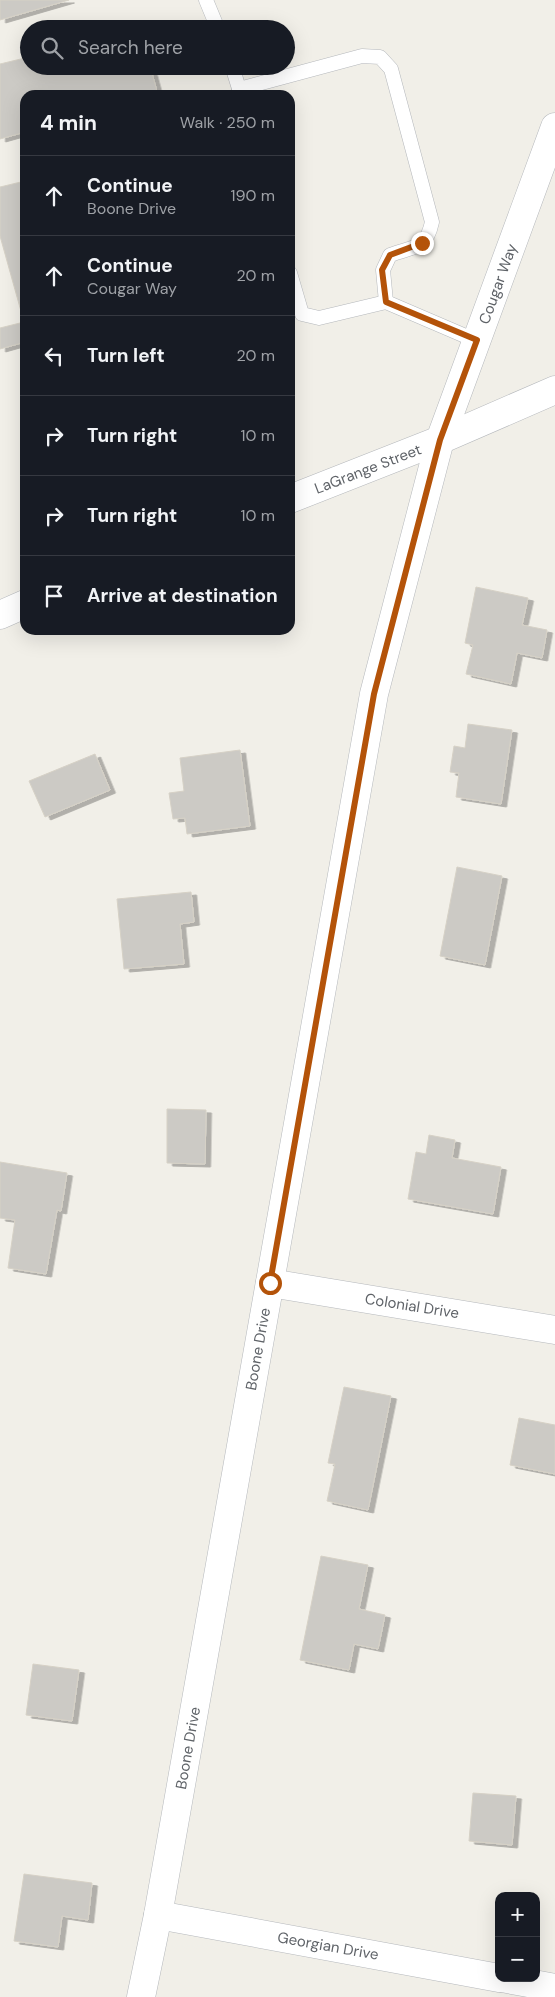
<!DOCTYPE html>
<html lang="en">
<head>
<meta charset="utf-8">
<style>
  body { margin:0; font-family:"DM Sans",sans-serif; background:#242831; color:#f1f3f6 }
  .controls { position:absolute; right:15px; bottom:15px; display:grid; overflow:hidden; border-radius:10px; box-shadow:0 5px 20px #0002 }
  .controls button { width:45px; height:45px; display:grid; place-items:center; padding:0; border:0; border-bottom:1px solid #363941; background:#171b24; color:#f1f3f6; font:25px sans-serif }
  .stop { position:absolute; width:15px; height:15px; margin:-11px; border:4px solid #b45309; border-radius:50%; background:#fff }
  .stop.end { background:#b45309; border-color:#fff; box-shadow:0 1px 5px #0008 }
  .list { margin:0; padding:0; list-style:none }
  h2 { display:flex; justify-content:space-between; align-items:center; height:65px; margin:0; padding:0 20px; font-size:21px }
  h2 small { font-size:16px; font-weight:400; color:#9ea1a6 }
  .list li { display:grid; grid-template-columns:32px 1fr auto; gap:15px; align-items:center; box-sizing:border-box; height:80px; padding:0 20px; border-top:1px solid #363941 }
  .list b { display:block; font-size:19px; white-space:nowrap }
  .list p { margin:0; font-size:16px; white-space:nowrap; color:#9ea1a6 }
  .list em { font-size:16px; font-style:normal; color:#9ea1a6 }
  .icon { flex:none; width:28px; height:28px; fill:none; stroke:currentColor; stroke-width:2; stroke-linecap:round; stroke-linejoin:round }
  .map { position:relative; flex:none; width:555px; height:1997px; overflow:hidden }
  .search { position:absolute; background:#171b24; box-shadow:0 5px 20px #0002; left:20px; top:20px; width:275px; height:55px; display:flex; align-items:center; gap:12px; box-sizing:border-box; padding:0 18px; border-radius:28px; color:#9ea1a6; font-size:19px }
  .panel { position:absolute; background:#171b24; box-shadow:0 5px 20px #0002; left:20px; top:90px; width:275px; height:545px; border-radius:15px }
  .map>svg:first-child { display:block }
  .building { fill:#cccac5; stroke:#d6d1c6; filter:url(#shadow) }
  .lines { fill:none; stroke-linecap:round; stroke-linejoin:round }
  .service-casing { stroke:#b5b8bc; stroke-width:15 }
  .minor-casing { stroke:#b5b8bc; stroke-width:29 }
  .tertiary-casing { stroke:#b5b8bc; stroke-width:29 }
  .service { stroke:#fff; stroke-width:14 }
  .minor { stroke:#fff; stroke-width:28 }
  .tertiary { stroke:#fff; stroke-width:28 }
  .route { stroke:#b45309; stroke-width:6 }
  .labels { text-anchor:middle; stroke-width:5; stroke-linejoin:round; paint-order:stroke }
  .street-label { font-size:15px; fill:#5f6368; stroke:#fff }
</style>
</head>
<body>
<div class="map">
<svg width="555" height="1997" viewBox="0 0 555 1997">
  <defs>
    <filter id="shadow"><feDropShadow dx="5.5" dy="3" stdDeviation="0" flood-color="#0004"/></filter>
  </defs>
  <rect width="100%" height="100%" fill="#f1efe8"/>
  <g class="building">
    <path d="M0,0H69L0,20Z"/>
    <path d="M29,57V66H150L158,95H25V132L0,139V64Z"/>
    <path d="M25,181V342L0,349V328L24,322L0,236V187Z"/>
    <path d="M476,587L528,598L522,625L547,630L542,658L517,653L511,684L466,674L473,645L465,643Z"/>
    <path d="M468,724L512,730L501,804L456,797L459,773L450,772L454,746L465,748Z"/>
    <path d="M240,750L250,826L187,834L185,818L173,819L169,793L184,791L180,758Z"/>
    <path d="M95,754L110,790L45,817L29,781Z"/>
    <path d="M457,867L502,876L485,965L440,956Z"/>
    <path d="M191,892L194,922L180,924L184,964L124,969L117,899Z"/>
    <path d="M167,1109L206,1110L205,1164L167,1163Z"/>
    <path d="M429,1135L455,1140L452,1158L501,1167L493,1214L408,1199L416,1152L426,1154Z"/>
    <path d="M0,1162L67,1173L61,1211L57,1210L46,1274L8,1268L15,1220L0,1218Z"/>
    <path d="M344,1387L391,1396L368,1510L327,1501L335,1464L328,1463Z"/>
    <path d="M519,1418L555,1425V1474L510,1465Z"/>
    <path d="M321,1556L368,1565L359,1609L385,1615L378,1649L354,1644L349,1670L300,1660Z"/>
    <path d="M33,1664L79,1670L72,1721L26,1715Z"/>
    <path d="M473,1793L516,1796L512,1845L469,1841Z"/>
    <path d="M24,1874L92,1883L88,1920L62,1916L58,1947L14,1941Z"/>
  </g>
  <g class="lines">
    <g class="service-casing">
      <g id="service">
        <path d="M206,0L218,29"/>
        <path d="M232,66L241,95"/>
        <path d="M239,89L362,56L380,57L391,69L432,222C426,250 414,246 390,255L383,270L386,302"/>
        <path d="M290,273L302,314L319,318L386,302L477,341"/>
      </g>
    </g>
    <g class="minor-casing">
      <g id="minor">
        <path d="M440,440L555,127"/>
        <path d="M270,1283L555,1330"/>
        <path d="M158,1915L499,1978"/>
        <path d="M502,1978L555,1988"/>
      </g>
    </g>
    <g class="tertiary-casing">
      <g id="tertiary">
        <path d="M290,499L440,440L555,390"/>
        <path d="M0,615L25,604"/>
        <path d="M141,1997L158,1915L374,694L440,440"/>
      </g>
    </g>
    <use href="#service" class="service"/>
    <use href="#minor" class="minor"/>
    <use href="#tertiary" class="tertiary"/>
  </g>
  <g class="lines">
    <path class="route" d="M270,1283L374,694L440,440L477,340L386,302L382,270L390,255L422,243"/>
  </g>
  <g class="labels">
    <g class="street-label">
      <text transform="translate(498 284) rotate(-70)" y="5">Cougar Way</text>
      <text transform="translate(368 469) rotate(-21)" y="5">LaGrange Street</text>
      <text transform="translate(412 1306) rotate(9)" y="5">Colonial Drive</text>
      <text transform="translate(258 1349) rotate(-80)" y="5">Boone Drive</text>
      <text transform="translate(188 1748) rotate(-80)" y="5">Boone Drive</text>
      <text transform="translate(328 1946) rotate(10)" y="5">Georgian Drive</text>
    </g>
  </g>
</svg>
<div class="controls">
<button>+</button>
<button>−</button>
</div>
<div class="stop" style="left:270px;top:1283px"></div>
<div class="stop end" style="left:422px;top:243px"></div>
<div class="search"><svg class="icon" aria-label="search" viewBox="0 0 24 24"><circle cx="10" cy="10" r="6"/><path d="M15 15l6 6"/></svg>Search here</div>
<section class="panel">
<h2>4 min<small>Walk · 250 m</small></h2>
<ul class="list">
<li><svg class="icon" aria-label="ahead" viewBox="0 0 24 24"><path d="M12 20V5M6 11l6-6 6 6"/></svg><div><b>Continue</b><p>Boone Drive</p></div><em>190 m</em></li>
<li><svg class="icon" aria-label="ahead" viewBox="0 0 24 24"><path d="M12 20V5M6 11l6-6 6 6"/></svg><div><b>Continue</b><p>Cougar Way</p></div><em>20 m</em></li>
<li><svg class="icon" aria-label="left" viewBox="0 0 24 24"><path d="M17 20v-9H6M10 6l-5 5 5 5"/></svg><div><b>Turn left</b></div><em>20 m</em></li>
<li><svg class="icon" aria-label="right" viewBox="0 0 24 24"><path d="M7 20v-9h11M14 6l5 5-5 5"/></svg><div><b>Turn right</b></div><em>10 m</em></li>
<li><svg class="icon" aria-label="right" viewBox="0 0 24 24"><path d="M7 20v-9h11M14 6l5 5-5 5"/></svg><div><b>Turn right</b></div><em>10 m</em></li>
<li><svg class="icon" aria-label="arrive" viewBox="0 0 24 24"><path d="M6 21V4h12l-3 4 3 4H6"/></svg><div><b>Arrive at destination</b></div></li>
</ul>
</section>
</div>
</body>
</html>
